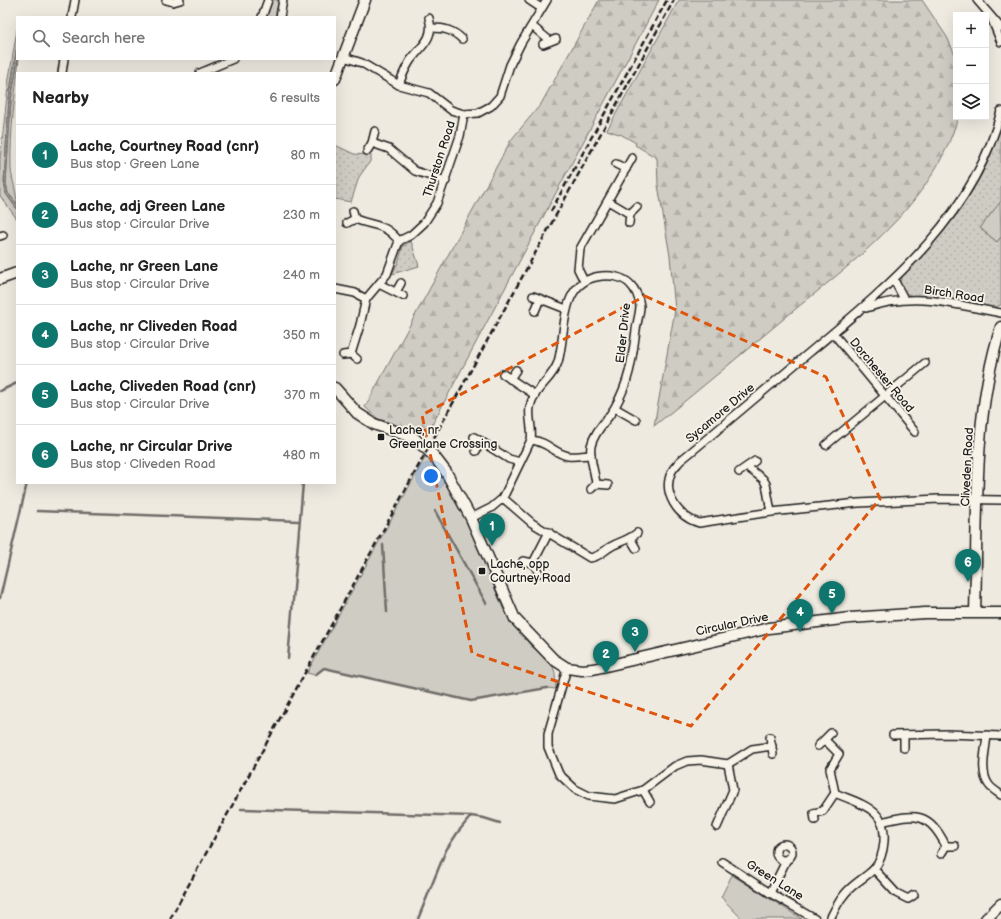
<!DOCTYPE html>
<html lang="en">
<head>
<meta charset="utf-8">
<style>
  body { margin:0; font-family:"Balsamiq Sans",sans-serif; background:#f2f2f2; color:#222 }
  .controls { position:absolute; right:12px; top:12px; display:grid; overflow:hidden; border-radius:0px; box-shadow:0 4px 16px #0002 }
  .controls button { width:36px; height:36px; display:grid; place-items:center; padding:0; border:0; border-bottom:1px solid #e0e0e0; background:#fff; color:#222; font:20px sans-serif }
  .you { position:absolute; left:431px; top:476px; width:14px; height:14px; margin:-10px; border:3px solid #fff; border-radius:50%; background:#1a73e8; box-shadow:0 0 0 6px #1a73e833 }
  .badge { display:grid; place-items:center; width:26px; height:26px; border-radius:50%; background:#0f766e; color:#fff; font-size:13px; font-weight:700 }
  .pin { position:absolute; translate:-50% -33px; filter:drop-shadow(0 1px 2px #0008) }
  .pin::after { content:''; position:absolute; top:21px; width:14px; height:12px; background:inherit; clip-path:polygon(0 0,100% 0,50% 100%) }
  .list { margin:0; padding:0; list-style:none }
  h2 { display:flex; justify-content:space-between; align-items:center; height:52px; margin:0; padding:0 16px; font-size:17px }
  h2 small { font-size:13px; font-weight:400; color:#767676 }
  .list li { display:grid; grid-template-columns:26px 1fr auto; gap:12px; align-items:center; box-sizing:border-box; height:60px; padding:0 16px; border-top:1px solid #e0e0e0 }
  .list b { display:block; font-size:15px; white-space:nowrap }
  .list p { margin:0; font-size:13px; white-space:nowrap; color:#767676 }
  .list em { font-size:13px; font-style:normal; color:#767676 }
  .icon { flex:none; width:22px; height:22px; fill:none; stroke:currentColor; stroke-width:2; stroke-linecap:round; stroke-linejoin:round }
  .map { position:relative; flex:none; width:1001px; height:919px; overflow:hidden }
  .search { position:absolute; background:#fff; box-shadow:0 4px 16px #0002; left:16px; top:16px; width:320px; height:44px; display:flex; align-items:center; gap:10px; box-sizing:border-box; padding:0 14px; border-radius:0px; color:#767676; font-size:15px }
  .panel { position:absolute; background:#fff; box-shadow:0 4px 16px #0002; left:16px; top:72px; width:320px; height:412px; border-radius:0px }
  .map>svg:first-child { display:block }
  .grass { fill:#cfccc3; stroke:#767470 }
  .forest { fill:url(#forest-firs); stroke:#767470 }
  .park { fill:url(#park-dots); stroke:#767470 }
  .water { fill:url(#water-rules); stroke:#6f6d69 }
  .lines { fill:none; stroke-linecap:round; stroke-linejoin:round }
  .stream { stroke:#6f6d69; stroke-width:2.5 }
  .street-casing { stroke:#1c1c1c; stroke-width:10 }
  .secondary-casing { stroke:#1c1c1c; stroke-width:13 }
  .street { stroke:#f7f3e8; stroke-width:7 }
  .secondary { stroke:#f7f3e8; stroke-width:10 }
  .rail { stroke:#1c1c1c; stroke-width:2.5; stroke-dasharray:6 3; stroke-linecap:butt }
  .marked { fill:none; stroke:#de560d; stroke-width:3; stroke-dasharray:8 5; stroke-linejoin:round }
  .poi-dot { fill:#1c1c1c; stroke:#f7f3e8; stroke-width:1.5 }
  .labels { text-anchor:middle; stroke-width:3.5; stroke-linejoin:round; paint-order:stroke }
  .street-label { font-size:12px; fill:#1c1c1c; stroke:#f7f3e8 }
  .poi-label { font-size:12px; fill:#1c1c1c; stroke:#f7f3e8; text-anchor:start }
</style>
</head>
<body>
<div class="map">
<svg width="1001" height="919" viewBox="0 0 1001 919">
  <defs>
    <pattern id="forest-firs" width="22" height="20" patternUnits="userSpaceOnUse"><rect width="22" height="20" fill="#cfccc3"/><path d="M5 1l3.5 6h-7zM16 11l3.5 6h-7z" fill="#b1afa7"/></pattern>
    <pattern id="park-dots" width="8" height="8" patternUnits="userSpaceOnUse"><rect width="8" height="8" fill="#cfccc3"/><path d="M2 2h.1M6 6h.1" fill="none" stroke="#b1afa7" stroke-width="1.8" stroke-linecap="round"/></pattern>
    <pattern id="water-rules" width="6" height="5" patternUnits="userSpaceOnUse"><rect width="6" height="5" fill="#a6a39d"/><path d="M0 2.5h6" fill="none" stroke="#86847f"/></pattern>
  </defs>
  <rect width="100%" height="100%" fill="#eeeae0"/>
  <filter id="ink" filterUnits="userSpaceOnUse"><feTurbulence type="fractalNoise" baseFrequency=".025" numOctaves="2"/><feDisplacementMap in="SourceGraphic" scale="8" xChannelSelector="R" yChannelSelector="G"/><feConvolveMatrix kernelMatrix="1 2 1 2 8 2 1 2 1" color-interpolation-filters="sRGB"/></filter>
  <g filter="url(#ink)">
    <g class="grass">
      <path d="M271,0H279L275,17H264Z"/>
      <path d="M17,30V45L9,98L4,182L6,194L17,209V219L0,196V159L9,78Z"/>
      <path d="M18,59H19C15,95 10,132 11,169C12,181 17,192 17,204L8,193L6,183L11,100Z"/>
      <path d="M1000,201L1001,237L997,242L980,228Z"/>
      <path d="M427,454L464,514L505,613L530,645L549,660L553,667L555,673L556,689L547,688L471,701L324,668L315,675L307,673Z"/>
      <path d="M732,875L802,919H742L721,897Z"/>
    </g>
    <g class="forest">
      <path d="M599,0H659L424,440L406,428L378,419L365,407L511,140L541,104Z"/>
      <path d="M679,0H922L947,37L956,57V117H958C933,205 854,261 787,316C743,353 699,390 654,426L675,310L670,256L658,185L657,158L635,145L636,143L622,135L607,130Z"/>
    </g>
    <g class="park">
      <path d="M1001,123V201L980,228L997,242L1001,237V305L992,308L940,298L911,296L903,291L899,284L902,277C943,234 987,184 1001,123Z"/>
      <path d="M335,145L354,154L371,155V160L359,177L351,202L335,199Z"/>
      <path d="M411,241L419,266L392,274L398,263L403,246Z"/>
    </g>
    <path class="water" d="M17,45L18,59L11,100L6,183L8,193L17,204V209L6,194L4,182L9,98Z"/>
    <g class="lines">
      <g class="stream">
        <path d="M0,391L17,383"/>
        <path d="M37,511L298,521"/>
        <path d="M435,511L486,603"/>
        <path d="M383,545L387,612"/>
        <path d="M0,598L27,483"/>
        <path d="M288,659L303,483"/>
        <path d="M315,675L324,668L471,701L547,688"/>
        <path d="M241,809L471,816"/>
        <path d="M418,919L446,850L458,832L471,816L484,818L500,823"/>
      </g>
      <g class="street-casing">
        <g id="street">
          <path d="M166,0L173,2L180,0"/>
          <path d="M529,0L541,8"/>
          <path d="M977,0L1001,28"/>
          <path d="M72,17L75,0"/>
          <path d="M262,17L268,0"/>
          <path d="M280,17L283,0"/>
          <path d="M992,20L1001,42"/>
          <path d="M532,26L550,41"/>
          <path d="M432,28C444,28 453,30 462,39"/>
          <path d="M543,44L556,39"/>
          <path d="M344,57L362,63L399,85L429,93L451,110L464,114L478,113L491,106L500,96L510,65L521,43L547,0"/>
          <path d="M62,73L64,59"/>
          <path d="M200,73L233,59"/>
          <path d="M399,85C402,76 405,69 410,61C421,46 435,39 429,18"/>
          <path d="M1001,111C975,216 889,286 810,352C767,388 724,425 680,461C678,464 674,467 672,471C661,493 678,517 699,523L771,512L858,503L939,499L1001,500"/>
          <path d="M372,143L389,149L415,171L446,181"/>
          <path d="M367,151L372,143L375,131"/>
          <path d="M616,164L626,169"/>
          <path d="M608,201L630,214L637,207"/>
          <path d="M353,211L355,219C375,227 383,222 399,241"/>
          <path d="M347,223L355,219"/>
          <path d="M629,223L630,214"/>
          <path d="M0,236L3,235"/>
          <path d="M894,280L904,299"/>
          <path d="M584,281L578,269L580,249L632,158"/>
          <path d="M379,284L403,296"/>
          <path d="M335,289L355,293L366,299L360,325L351,354L357,359"/>
          <path d="M396,292L401,283"/>
          <path d="M533,296L566,309"/>
          <path d="M366,299L387,274L399,241L411,235L424,223L437,203L460,136L464,114"/>
          <path d="M866,308C915,291 952,304 1001,313"/>
          <path d="M535,311L540,299"/>
          <path d="M833,333L915,432"/>
          <path d="M343,355L351,354"/>
          <path d="M503,374L535,395"/>
          <path d="M510,379L516,370"/>
          <path d="M615,408L636,420"/>
          <path d="M474,437L509,459L520,462"/>
          <path d="M531,440C549,442 553,453 568,456C575,457 584,455 591,455"/>
          <path d="M826,445L925,363"/>
          <path d="M476,451L481,441"/>
          <path d="M747,467L763,479L766,484L771,512"/>
          <path d="M739,472L755,461"/>
          <path d="M591,489L596,484L608,485"/>
          <path d="M503,498L532,523L590,558C600,557 604,550 612,546C621,541 629,540 637,533"/>
          <path d="M471,518L491,508L503,498L531,440C533,429 528,418 530,407C533,389 553,379 558,362C567,332 558,280 602,276C611,275 623,277 630,284C635,289 639,298 640,306C640,313 637,322 636,330C632,360 630,380 615,407C608,420 594,431 591,446C589,458 595,472 596,484"/>
          <path d="M630,538L636,548"/>
          <path d="M523,561L533,563"/>
          <path d="M539,573L533,563L549,532"/>
          <path d="M567,668L548,734V747L559,774L575,789L589,796L615,799L643,790L675,766L687,761L701,760L728,764L752,749L772,746"/>
          <path d="M893,735L947,734L1001,736"/>
          <path d="M904,735V748"/>
          <path d="M987,735C986,749 979,772 989,785C992,789 997,792 1001,795"/>
          <path d="M770,737L773,754"/>
          <path d="M825,740L839,754L830,769L835,793"/>
          <path d="M818,746L831,733"/>
          <path d="M643,790L650,802"/>
          <path d="M815,820L814,813L823,811L835,793C848,799 865,803 876,814C889,827 885,856 874,869C865,878 852,884 844,895C838,902 834,911 830,919"/>
          <path d="M881,822C916,813 929,812 946,846"/>
          <path d="M717,827L733,790L728,764"/>
          <circle cx="784" cy="852" r="8"/>
          <path d="M941,854L946,846H955"/>
          <path d="M722,862L770,893L815,919"/>
          <path d="M874,869L896,893L908,899L914,895"/>
          <path d="M770,893L787,859"/>
        </g>
      </g>
      <g class="secondary-casing">
        <g id="secondary">
          <path d="M335,79L365,0"/>
          <path d="M0,279L17,273"/>
          <path d="M335,388L357,413L374,424L414,438L433,455L446,472L471,518L515,619L553,659L567,668L582,670L593,669L769,628L850,618L925,613H1001"/>
          <path d="M975,612C978,517 972,418 1001,327"/>
          <path d="M986,919L1001,904"/>
        </g>
      </g>
      <use href="#street" class="street"/>
      <use href="#secondary" class="secondary"/>
      <g class="rail">
        <path d="M551,211L667,0"/>
        <path d="M170,919L674,0"/>
      </g>
    </g>
  </g>
  <path class="marked" d="M645,296L826,377L880,499L691,726L472,653L422,415Z"/>
  <g class="poi-dot">
    <rect x="377" y="433" width="8" height="8" rx="2"/>
    <rect x="478" y="567" width="8" height="8" rx="2"/>
  </g>
  <g class="labels">
    <g class="street-label">
      <text transform="translate(439 159) rotate(-72)" y="4">Thurston Road</text>
      <text transform="translate(954 294) rotate(9)" y="4">Birch Road</text>
      <text transform="translate(623 333) rotate(-84)" y="4">Elder Drive</text>
      <text transform="translate(882 375) rotate(50)" y="4">Dorchester Road</text>
      <text transform="translate(720 413) rotate(-40)" y="4">Sycamore Drive</text>
      <text transform="translate(967 467) rotate(-87)" y="4">Cliveden Road</text>
      <text transform="translate(732 624) rotate(-12)" y="4">Circular Drive</text>
      <text transform="translate(775 880) rotate(32)" y="4">Green Lane</text>
    </g>
    <g class="poi-label">
      <text x="389" y="434">Lache, nr<tspan x="389" dy="14">Greenlane Crossing</tspan></text>
      <text x="490" y="568">Lache, opp<tspan x="490" dy="14">Courtney Road</tspan></text>
    </g>
  </g>
</svg>
<div class="controls">
<button>+</button>
<button>−</button>
<button><svg class="icon" aria-label="layers" viewBox="0 0 24 24"><path d="M12 4l9 5-9 5-9-5zM3 14l9 5 9-5"/></svg></button>
</div>
<div class="you"></div>
<div class="pin badge" style="left:492px;top:546px">1</div>
<div class="pin badge" style="left:606px;top:674px">2</div>
<div class="pin badge" style="left:635px;top:652px">3</div>
<div class="pin badge" style="left:800px;top:632px">4</div>
<div class="pin badge" style="left:832px;top:614px">5</div>
<div class="pin badge" style="left:968px;top:582px">6</div>
<div class="search"><svg class="icon" aria-label="search" viewBox="0 0 24 24"><circle cx="10" cy="10" r="6"/><path d="M15 15l6 6"/></svg>Search here</div>
<section class="panel">
<h2>Nearby<small>6 results</small></h2>
<ul class="list">
<li><span class="badge">1</span><div><b>Lache, Courtney Road (cnr)</b><p>Bus stop · Green Lane</p></div><em>80 m</em></li>
<li><span class="badge">2</span><div><b>Lache, adj Green Lane</b><p>Bus stop · Circular Drive</p></div><em>230 m</em></li>
<li><span class="badge">3</span><div><b>Lache, nr Green Lane</b><p>Bus stop · Circular Drive</p></div><em>240 m</em></li>
<li><span class="badge">4</span><div><b>Lache, nr Cliveden Road</b><p>Bus stop · Circular Drive</p></div><em>350 m</em></li>
<li><span class="badge">5</span><div><b>Lache, Cliveden Road (cnr)</b><p>Bus stop · Circular Drive</p></div><em>370 m</em></li>
<li><span class="badge">6</span><div><b>Lache, nr Circular Drive</b><p>Bus stop · Cliveden Road</p></div><em>480 m</em></li>
</ul>
</section>
</div>
</body>
</html>
